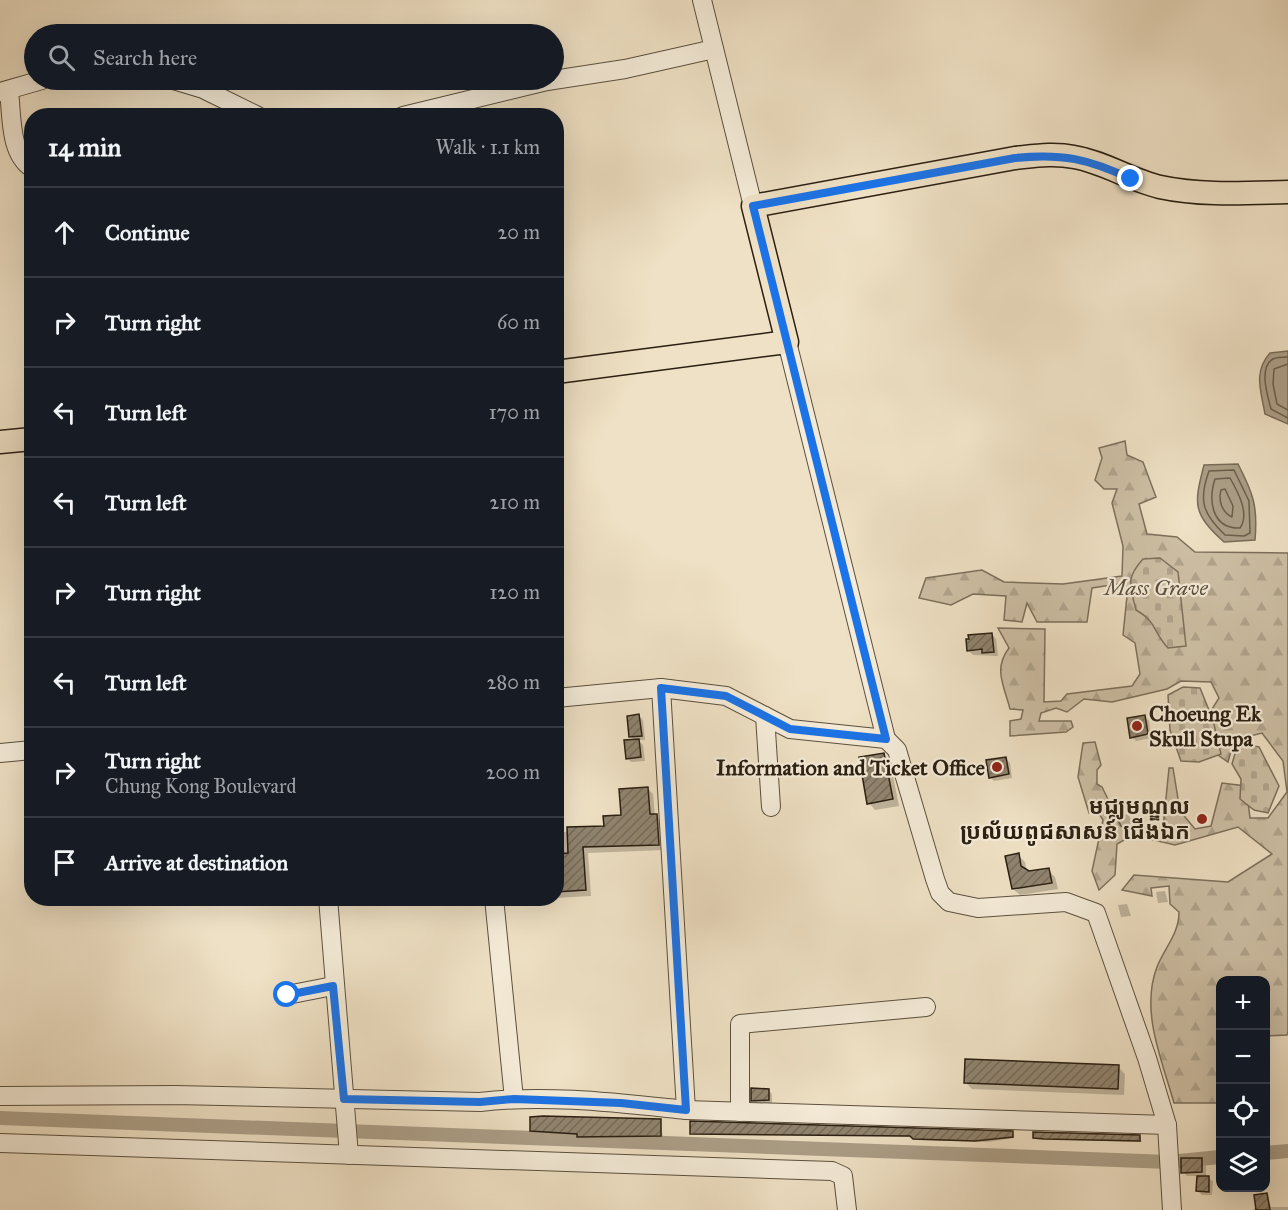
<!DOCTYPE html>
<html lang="en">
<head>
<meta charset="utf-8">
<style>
  body { margin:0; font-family:"IM FELL Great Primer","Noto Sans Khmer",serif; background:#20242c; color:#f1f3f6 }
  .controls { position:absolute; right:18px; bottom:18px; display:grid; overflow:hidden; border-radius:12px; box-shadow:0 6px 24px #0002 }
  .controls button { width:54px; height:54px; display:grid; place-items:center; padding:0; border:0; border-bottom:2px solid #363941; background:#171b24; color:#f1f3f6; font:30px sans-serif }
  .stop { position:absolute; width:18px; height:18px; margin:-14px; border:4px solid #1a73e8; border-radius:50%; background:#fff }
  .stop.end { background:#1a73e8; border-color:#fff; box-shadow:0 2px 6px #0008 }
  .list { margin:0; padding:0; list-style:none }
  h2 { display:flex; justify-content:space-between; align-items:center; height:78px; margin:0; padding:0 24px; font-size:26px }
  h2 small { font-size:20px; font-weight:400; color:#9ea1a6 }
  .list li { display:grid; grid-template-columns:39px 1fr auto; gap:18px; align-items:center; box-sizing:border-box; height:90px; padding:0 24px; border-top:2px solid #363941 }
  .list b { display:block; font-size:22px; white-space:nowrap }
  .list p { margin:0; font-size:20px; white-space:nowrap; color:#9ea1a6 }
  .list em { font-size:20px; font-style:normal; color:#9ea1a6 }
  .icon { flex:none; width:33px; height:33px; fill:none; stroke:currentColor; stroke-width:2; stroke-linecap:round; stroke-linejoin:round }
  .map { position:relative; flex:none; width:1288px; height:1210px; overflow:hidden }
  .search { position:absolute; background:#171b24; box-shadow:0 6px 24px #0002; left:24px; top:24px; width:540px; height:66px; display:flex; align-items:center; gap:15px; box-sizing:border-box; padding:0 21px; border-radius:33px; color:#9ea1a6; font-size:22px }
  .panel { position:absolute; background:#171b24; box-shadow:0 6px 24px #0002; left:24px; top:108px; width:540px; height:798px; border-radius:24px }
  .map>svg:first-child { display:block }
  .forest { fill:url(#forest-firs); stroke:#7c705c; stroke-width:1.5 }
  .cemetery { fill:url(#cemetery-stones); stroke:#7c705c; stroke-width:1.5 }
  .water { fill:#ac9f88; stroke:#786c58; stroke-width:1.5 }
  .shadow { fill:#0003 }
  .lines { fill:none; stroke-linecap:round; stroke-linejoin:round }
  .shore { stroke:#6b5f4c; stroke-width:1.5 }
  .canal { stroke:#ac9f88; stroke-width:14 }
  .building { fill:url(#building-hatch); stroke:#2a1f11; stroke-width:1.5 }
  .minor-casing { stroke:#5b503e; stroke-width:20 }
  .major-casing { stroke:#2a1f11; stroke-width:25 }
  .minor { stroke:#f5ecd9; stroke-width:18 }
  .major { stroke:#efe1c5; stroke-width:22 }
  .route { stroke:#1a73e8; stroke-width:8 }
  .poi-dot { fill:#8f2418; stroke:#f5ecd9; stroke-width:2 }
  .labels { text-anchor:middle; stroke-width:4.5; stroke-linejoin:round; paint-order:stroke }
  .park-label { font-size:22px; font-style:italic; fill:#5b4f3e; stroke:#f5ecd9 }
  .poi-label { font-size:22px; font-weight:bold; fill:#2a1f11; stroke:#f5ecd9; text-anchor:end }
</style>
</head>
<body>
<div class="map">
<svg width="1288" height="1210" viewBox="0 0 1288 1210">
  <defs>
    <pattern id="forest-firs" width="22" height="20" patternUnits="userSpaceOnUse" patternTransform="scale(1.5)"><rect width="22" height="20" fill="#cec0a6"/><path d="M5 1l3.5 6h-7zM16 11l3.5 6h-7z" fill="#b1a58e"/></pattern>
    <pattern id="cemetery-stones" width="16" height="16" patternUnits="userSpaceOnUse" patternTransform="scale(1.5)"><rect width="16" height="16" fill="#cec0a6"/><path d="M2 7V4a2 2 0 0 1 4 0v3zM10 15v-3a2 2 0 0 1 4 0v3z" fill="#b1a58e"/></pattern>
    <pattern id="building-hatch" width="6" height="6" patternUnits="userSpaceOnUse" patternTransform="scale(1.5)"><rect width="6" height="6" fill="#90846f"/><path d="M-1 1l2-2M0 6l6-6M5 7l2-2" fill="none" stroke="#766b5a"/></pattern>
  </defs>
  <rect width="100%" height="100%" fill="#efe1c5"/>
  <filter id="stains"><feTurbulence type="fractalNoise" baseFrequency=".00333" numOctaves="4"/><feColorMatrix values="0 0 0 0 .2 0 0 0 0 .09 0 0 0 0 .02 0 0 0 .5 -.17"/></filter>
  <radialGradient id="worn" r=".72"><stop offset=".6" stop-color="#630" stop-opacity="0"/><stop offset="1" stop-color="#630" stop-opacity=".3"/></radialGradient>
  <path class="forest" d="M1125,441L1127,455L1143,462L1156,497L1139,504L1147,534L1177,537L1195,552L1288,553V1032L1287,1035L1266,1036V980H1220V1103H1174C1162,1060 1140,1011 1157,967C1165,947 1179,934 1179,912L1170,904L1169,886L1151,888L1152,896L1122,890L1134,875L1228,882L1272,854L1238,827L1175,845L1133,835L1117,844L1115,875L1099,890L1092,871L1103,820L1098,812L1089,813L1078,777L1083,743L1095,742L1101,765L1097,770V784L1102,787L1123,830L1142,827L1163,828L1169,768H1173L1180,811L1195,829L1211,826L1222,783L1246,786L1250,818H1268L1287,792L1283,761L1262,733L1234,740L1228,762L1208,748L1207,717L1219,698L1211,682L1181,681L1167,689L1112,702L1084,699L1067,712L1056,708L1041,713L1039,721H1071L1073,727L1066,732L1010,736V721L1021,719L1023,710L1010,709C1004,685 993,669 1009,648L998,628L1045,629L1044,702L1061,701L1067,694L1132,686L1140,674L1135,643L1123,635L1127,596L1118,584L1092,588L1087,622H1037L1027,603L1022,622L1004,620L1006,596L973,594L951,605L919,598L926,578L982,570L1004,582L1063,584L1122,576L1123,546L1112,503L1117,489H1104L1095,480L1102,458L1099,448Z"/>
  <g class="cemetery">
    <path d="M1160,558L1178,572L1186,646L1168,648C1153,632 1157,622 1136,610C1130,586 1125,579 1143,559Z"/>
    <path d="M1183,687L1200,688L1213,720L1221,754L1199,762L1181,761L1170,730L1168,695Z"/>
    <path d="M1238,743L1259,747L1279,786L1268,813L1254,810L1240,799L1241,779L1232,764Z"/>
  </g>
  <g class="water">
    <path d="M1288,351V424L1265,414C1261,391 1253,372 1270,353Z"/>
    <path d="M1238,464C1253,493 1258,506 1255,540L1224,542C1192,513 1194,504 1204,465Z"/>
  </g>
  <g class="shadow">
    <path d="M992,634L996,639L998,656L973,655L968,650Z"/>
    <path d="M639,716L643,720L645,740H638L643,745L645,761L631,762L627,758L635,741L631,736Z"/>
    <path d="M1144,717L1149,721L1151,738L1136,741L1132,737Z"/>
    <path d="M884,755L890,761L899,806L875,810L869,803Z"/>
    <path d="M1006,759L1010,763L1012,778L994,781L990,777Z"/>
    <path d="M647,788L653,794L655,816L663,822L664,850L588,853L591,896L556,898V833L605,827L623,817Z"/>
    <circle cx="1124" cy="821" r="7"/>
    <path d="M1018,855L1025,862L1027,872L1048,870L1055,877L1058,889L1020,895L1013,889Z"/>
    <path d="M1165,891L1168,902L1158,903L1156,892Z"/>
    <path d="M406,898H432V900L410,902Z"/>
    <path d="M1127,904L1131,916L1121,917L1118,905Z"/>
    <path d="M1118,1067L1125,1074L1124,1095L972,1089L965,1082Z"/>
    <path d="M769,1091L772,1094V1103L756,1104L753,1100Z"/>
    <path d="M660,1120L663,1137L602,1138L531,1130Z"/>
    <path d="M692,1133H1013L1014,1138L988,1142L916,1140L913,1137Z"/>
    <path d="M1035,1137H1140L1142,1142L1036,1139Z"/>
    <path d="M1201,1160L1206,1164V1177L1213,1181L1212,1195H1202L1198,1191V1176H1187L1183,1172Z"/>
    <path d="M1267,1195L1271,1207H1288V1210H1253Z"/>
  </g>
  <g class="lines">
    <g class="shore">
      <path d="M1288,357C1284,357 1277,357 1273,359C1258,367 1268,397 1271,409L1288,418"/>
      <path d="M1288,364L1274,369L1273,384L1277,404L1288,410"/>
      <path d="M1234,470L1249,501L1250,533L1244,536L1225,535C1203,514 1198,501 1209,471Z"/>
      <path d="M1230,478C1238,492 1250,514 1240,528C1212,529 1208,501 1215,479Z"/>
      <path d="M1225,489L1233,506L1232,517C1222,512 1218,501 1221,490Z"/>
    </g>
    <g class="canal">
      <path d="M0,1118L1169,1162L1220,1157"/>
      <path d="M1266,1153L1288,1151"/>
    </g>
  </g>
  <g class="building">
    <path d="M992,633L994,652L982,653V649L967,651L966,639H969L968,635Z"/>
    <path d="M639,714L642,736L629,737L627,716Z"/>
    <path d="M1145,715L1148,734L1130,738L1127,718Z"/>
    <path d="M639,739L641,757L626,759L624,740Z"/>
    <path d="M884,753L893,799L867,804L859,757Z"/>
    <path d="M1006,757L1009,774L989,778L986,760Z"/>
    <path d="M648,787L650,814H657L659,845L583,847L586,890L556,892V854L568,853L567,827L604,826L603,816L621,815L619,789Z"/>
    <path d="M1019,853L1021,866L1029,871L1049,868L1052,883L1012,889L1005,856Z"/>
    <path d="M965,1059L1119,1065L1118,1089L964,1083Z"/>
    <path d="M751,1088L769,1089V1100L751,1101Z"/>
    <path d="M543,1116L661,1119V1136L577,1137V1134L530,1131V1117Z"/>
    <path d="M690,1121L1013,1131V1137L975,1141L913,1139L910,1136L690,1134Z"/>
    <path d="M1033,1132L1140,1135V1141L1044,1139L1033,1138Z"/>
    <path d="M1181,1158H1202V1172L1181,1173Z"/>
    <path d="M1197,1176H1209V1192L1196,1191Z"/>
    <path d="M1267,1193L1270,1210H1256L1254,1195Z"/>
  </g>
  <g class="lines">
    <g class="minor-casing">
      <g id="minor">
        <path d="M702,0L753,206"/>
        <path d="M173,80L203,89L258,116"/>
        <path d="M9,91C12,115 9,153 32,168"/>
        <path d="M0,92L42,80"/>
        <path d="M403,116L547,81L625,69L714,49"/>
        <path d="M787,342L886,739"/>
        <path d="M661,688L686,1110"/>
        <path d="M556,698L661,688L726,696L790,729L886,739L897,750L935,879L940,893L949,902L978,908L1066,902L1096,913L1147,1058L1167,1125L1172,1210"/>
        <path d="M765,716L771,807"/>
        <path d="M0,753L32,750"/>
        <path d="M328,898L349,1155"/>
        <path d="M494,898L514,1099"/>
        <path d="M287,995L333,986"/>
        <path d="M0,1096L175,1095L480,1102C547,1094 618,1103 686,1110L1167,1125"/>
        <path d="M740,1112V1024L926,1007"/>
        <path d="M0,1143L832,1171L843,1176L847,1210"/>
      </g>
    </g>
    <g class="major-casing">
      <g id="major">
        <path d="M556,372L787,342L753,206L1015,158C1035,156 1054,153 1074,157C1104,162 1130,180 1160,187C1202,196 1246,193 1288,192"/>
        <path d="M0,442L32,439"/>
      </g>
    </g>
    <use href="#minor" class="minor"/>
    <use href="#major" class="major"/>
  </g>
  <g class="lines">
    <path class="route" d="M287,995L333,986L344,1099L480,1102L514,1099L621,1103L686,1110L661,688L726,696L790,729L886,739L753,206L1015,158C1062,153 1089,159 1131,179"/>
  </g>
  <g class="poi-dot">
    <circle cx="1137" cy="726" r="6"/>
    <circle cx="997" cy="767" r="6"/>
    <circle cx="1202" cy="819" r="6"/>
  </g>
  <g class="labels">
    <g class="park-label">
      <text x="1156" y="595">Mass Grave</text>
    </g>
    <g class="poi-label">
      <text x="1149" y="721" text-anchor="start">Choeung Ek<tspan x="1149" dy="25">Skull Stupa</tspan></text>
      <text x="985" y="775">Information and Ticket Office</text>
      <text x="1190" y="814">មជ្ឈមណ្ឌល<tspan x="1190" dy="25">ប្រល័យពូជសាសន៍ ជើងឯក</tspan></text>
    </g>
  </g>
  <rect width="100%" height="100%" filter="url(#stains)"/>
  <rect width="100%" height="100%" fill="url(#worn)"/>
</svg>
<div class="controls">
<button>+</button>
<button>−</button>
<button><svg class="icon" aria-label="locate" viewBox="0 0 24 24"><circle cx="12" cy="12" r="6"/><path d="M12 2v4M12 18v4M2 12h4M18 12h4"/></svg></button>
<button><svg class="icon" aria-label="layers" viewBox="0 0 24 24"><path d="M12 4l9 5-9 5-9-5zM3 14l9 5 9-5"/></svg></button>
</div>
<div class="stop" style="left:287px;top:995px"></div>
<div class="stop end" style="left:1131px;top:179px"></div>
<div class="search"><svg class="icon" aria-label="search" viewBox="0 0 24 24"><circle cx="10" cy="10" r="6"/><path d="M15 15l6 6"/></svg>Search here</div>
<section class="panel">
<h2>14 min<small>Walk · 1.1 km</small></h2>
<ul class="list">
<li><svg class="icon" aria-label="ahead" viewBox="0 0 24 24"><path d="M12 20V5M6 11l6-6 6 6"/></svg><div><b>Continue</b></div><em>20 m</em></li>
<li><svg class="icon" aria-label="right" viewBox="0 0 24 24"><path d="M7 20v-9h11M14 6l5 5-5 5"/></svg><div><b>Turn right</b></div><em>60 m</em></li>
<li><svg class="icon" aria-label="left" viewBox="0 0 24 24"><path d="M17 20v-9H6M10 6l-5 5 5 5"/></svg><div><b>Turn left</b></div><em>170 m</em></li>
<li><svg class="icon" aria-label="left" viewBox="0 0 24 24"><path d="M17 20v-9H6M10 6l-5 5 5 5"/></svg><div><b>Turn left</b></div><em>210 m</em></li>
<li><svg class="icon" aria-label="right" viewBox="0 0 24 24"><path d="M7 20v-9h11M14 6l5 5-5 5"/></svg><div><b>Turn right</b></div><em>120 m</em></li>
<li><svg class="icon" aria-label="left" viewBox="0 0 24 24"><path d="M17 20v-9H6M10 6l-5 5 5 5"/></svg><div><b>Turn left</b></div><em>280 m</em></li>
<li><svg class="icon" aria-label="right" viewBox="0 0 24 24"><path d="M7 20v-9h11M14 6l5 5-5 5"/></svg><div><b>Turn right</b><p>Chung Kong Boulevard</p></div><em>200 m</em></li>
<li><svg class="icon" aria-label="arrive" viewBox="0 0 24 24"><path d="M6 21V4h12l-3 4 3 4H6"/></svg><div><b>Arrive at destination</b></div></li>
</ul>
</section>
</div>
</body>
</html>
